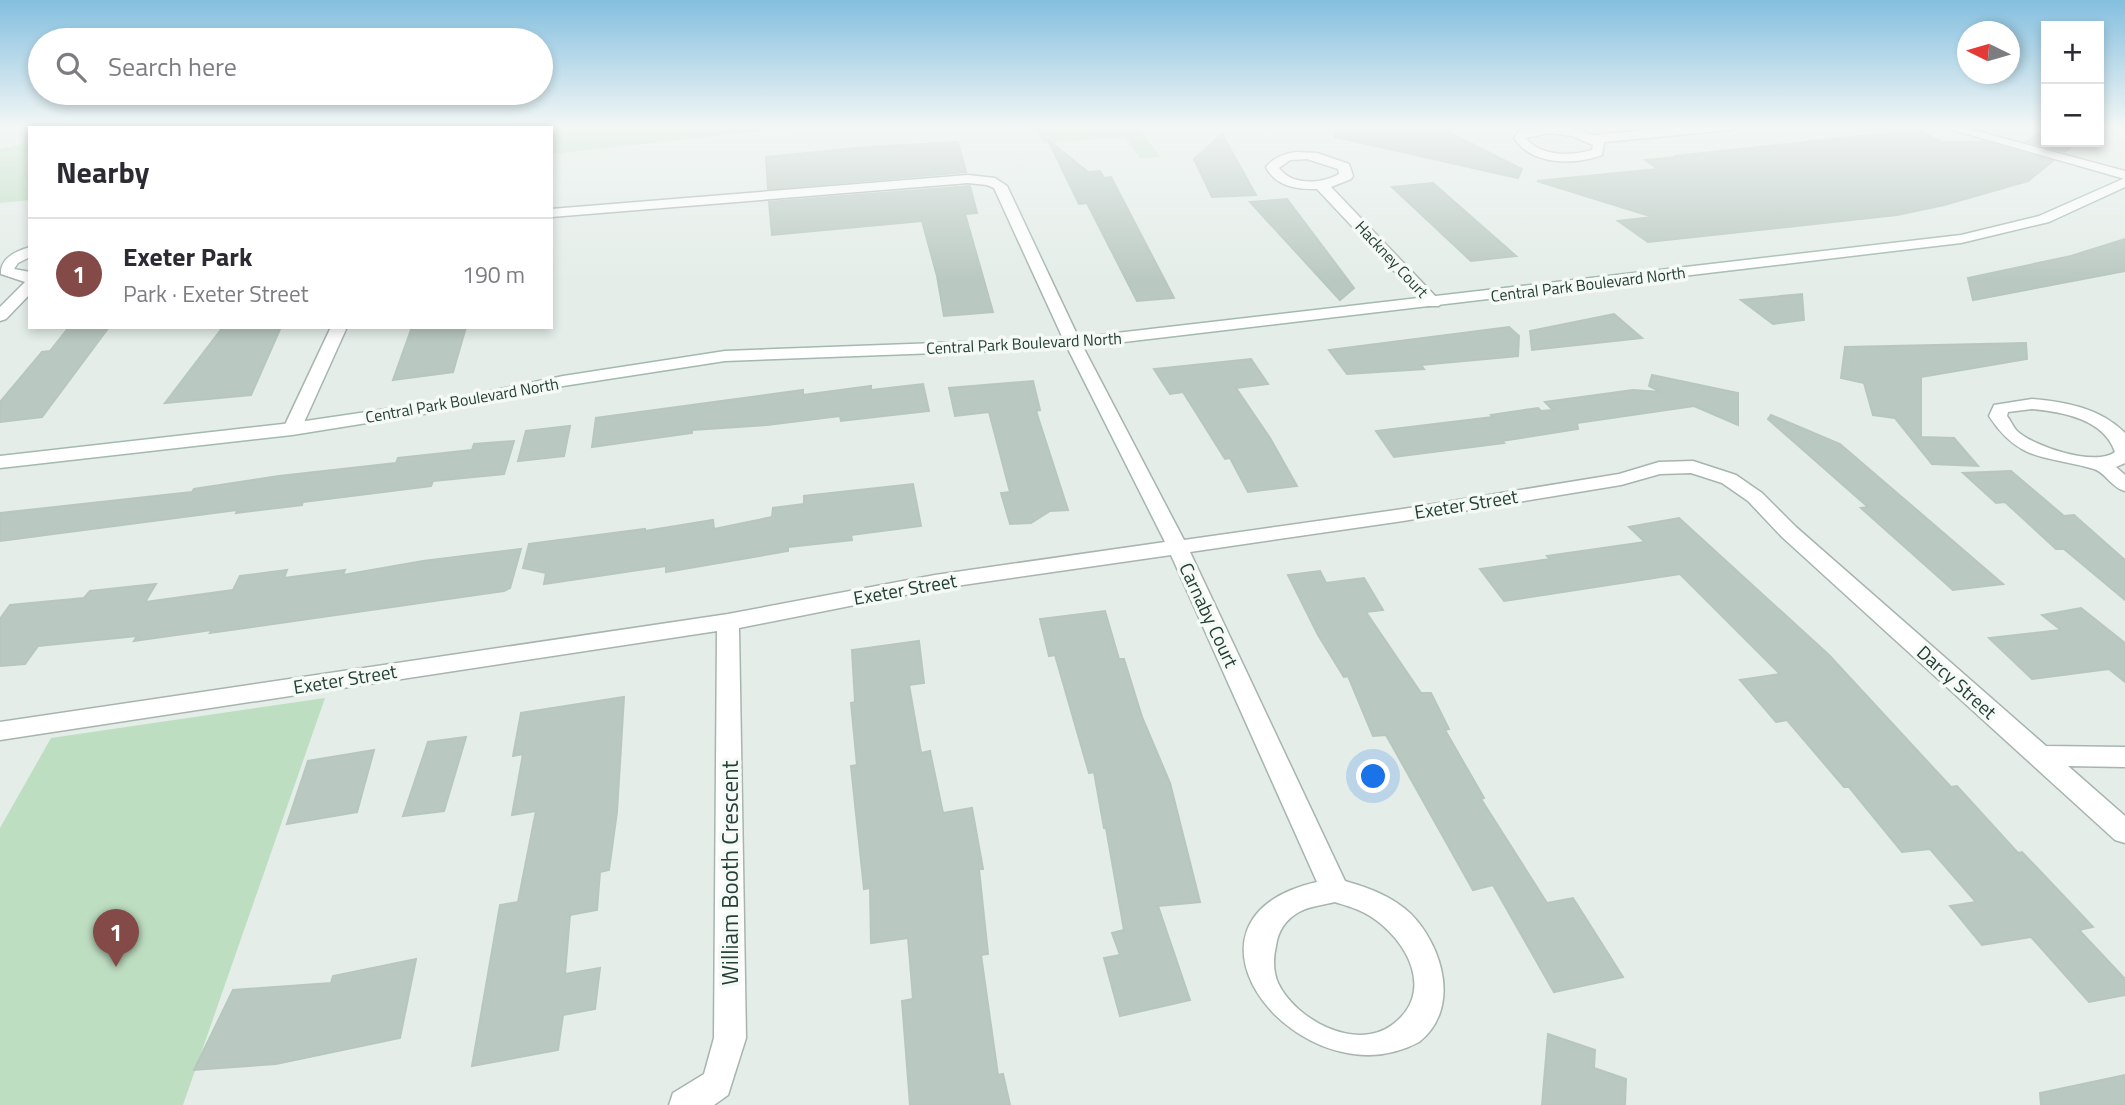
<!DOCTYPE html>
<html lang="en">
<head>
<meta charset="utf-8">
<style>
  body { margin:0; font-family:"Titillium Web",sans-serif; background:#f2f2f3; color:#2b2b33 }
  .controls { position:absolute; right:21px; top:21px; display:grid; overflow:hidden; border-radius:0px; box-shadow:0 4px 10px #0003 }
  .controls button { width:63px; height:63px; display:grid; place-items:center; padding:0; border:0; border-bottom:2px solid #e1e1e2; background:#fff; color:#2b2b33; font:35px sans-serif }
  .compass { position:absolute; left:1957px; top:21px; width:63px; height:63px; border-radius:50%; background:#fff; box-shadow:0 4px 10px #0003; rotate:275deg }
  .you { position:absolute; left:1374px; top:777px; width:24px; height:24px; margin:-18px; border:5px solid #fff; border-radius:50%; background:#1a73e8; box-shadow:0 0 0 10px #1a73e833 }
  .badge { display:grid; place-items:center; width:46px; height:46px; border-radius:50%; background:#844a47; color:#fff; font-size:23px; font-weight:700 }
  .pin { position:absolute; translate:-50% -58px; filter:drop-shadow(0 2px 4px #0008) }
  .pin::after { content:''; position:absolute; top:37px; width:24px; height:21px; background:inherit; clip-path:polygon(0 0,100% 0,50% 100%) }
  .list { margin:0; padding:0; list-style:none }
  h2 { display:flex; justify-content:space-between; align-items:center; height:91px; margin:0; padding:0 28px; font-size:30px }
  h2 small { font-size:23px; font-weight:400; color:#7c7c81 }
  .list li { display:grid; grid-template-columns:46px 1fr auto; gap:21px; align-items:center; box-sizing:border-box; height:112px; padding:0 28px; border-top:2px solid #e1e1e2 }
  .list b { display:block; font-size:26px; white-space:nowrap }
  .list p { margin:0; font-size:23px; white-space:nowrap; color:#7c7c81 }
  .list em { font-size:23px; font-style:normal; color:#7c7c81 }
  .icon { flex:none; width:38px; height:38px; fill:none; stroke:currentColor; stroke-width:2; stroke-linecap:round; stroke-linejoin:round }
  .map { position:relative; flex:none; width:2125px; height:1105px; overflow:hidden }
  .search { position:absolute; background:#fff; box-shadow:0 4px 10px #0003; left:28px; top:28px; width:525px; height:77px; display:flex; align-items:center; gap:18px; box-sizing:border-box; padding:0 24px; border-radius:38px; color:#7c7c81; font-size:26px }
  .panel { position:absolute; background:#fff; box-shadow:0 4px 10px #0003; left:28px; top:126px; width:525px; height:203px; border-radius:0px }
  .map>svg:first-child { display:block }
  .green { fill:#bedec2 }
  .building { fill:#b9c8c1; stroke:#b7c7be; stroke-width:2 }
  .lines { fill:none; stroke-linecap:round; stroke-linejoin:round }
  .street-casing { stroke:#a7b5ae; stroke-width:3 }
  .secondary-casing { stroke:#a3b9ae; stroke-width:3 }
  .street { fill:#fff; fill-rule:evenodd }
  .secondary { fill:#fff; fill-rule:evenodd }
  .labels { text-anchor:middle; stroke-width:7; stroke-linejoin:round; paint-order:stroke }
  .far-street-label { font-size:16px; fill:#243f34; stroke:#f5faf7 }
  .street-label { font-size:19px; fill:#243f34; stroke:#f5faf7 }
  .near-street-label { font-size:23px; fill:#243f34; stroke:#f5faf7 }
</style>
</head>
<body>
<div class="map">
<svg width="2125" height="1105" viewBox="0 0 2125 1105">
  <rect width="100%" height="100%" fill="#e4ede8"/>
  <g class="green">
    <path d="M107,126H808L551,154V128H98Z"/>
    <path d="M1034,126H1162L1139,128L1160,157L1140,158L1125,137L1044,143Z"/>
    <path d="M30,142V200L0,203V149Z"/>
    <path d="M325,698L183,1105H0V828L51,738Z"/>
  </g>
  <g class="building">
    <path d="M1336,126H1436L1522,169L1518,178L1335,137Z"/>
    <path d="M2046,127V142H2078L2065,152L2027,142Z"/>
    <path d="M1917,130L1942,142H1985L2053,161L2028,181L1944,205L1897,215L1648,242L1618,221L1653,217L1537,181L1658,169L1645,160L1678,157L1676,156Z"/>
    <path d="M1222,134L1256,195L1212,197L1194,159Z"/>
    <path d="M1048,140L1088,172L1100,171L1104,178L1111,177L1174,298L1137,301L1087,203L1079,204Z"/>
    <path d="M958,142L966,172L768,189L766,157L868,147Z"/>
    <path d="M1433,183L1516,256L1471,261L1392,187Z"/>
    <path d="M970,186L977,213L965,214L993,312L944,316L937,276L922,221L772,235L769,202Z"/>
    <path d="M1287,199L1354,288L1340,300L1250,202Z"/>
    <path d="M2125,239V271L1973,300L1968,278L2071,256Z"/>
    <path d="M1802,294L1804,320L1773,324L1741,300Z"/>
    <path d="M1614,314L1642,338L1532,350L1530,331Z"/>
    <path d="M69,327H109L42,417L0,422V402L42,352L50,351Z"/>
    <path d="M223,327H281L251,395L165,403Z"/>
    <path d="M412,327H466L453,372L393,380Z"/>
    <path d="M1509,327L1519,336L1518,356L1421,365L1424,369L1347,374L1329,350Z"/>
    <path d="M2026,343L2027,359L1921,377V437L1954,438L1978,466L1932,464L1895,418L1873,415L1864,383L1841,378L1845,347Z"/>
    <path d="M1251,359L1268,384L1236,388L1270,438L1297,486L1248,492L1230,458L1225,459L1183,392L1170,394L1154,369Z"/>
    <path d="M1652,375L1738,393V425L1694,406L1577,423L1578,429L1502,441L1504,443L1394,457L1376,431L1493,417L1491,415L1538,408L1541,411L1553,410L1545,402L1633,390L1661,392L1649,386Z"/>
    <path d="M1033,381L1040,410L1036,411L1068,510L1050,511L1031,523L1010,524L1001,493L1010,492L989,412L955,416L949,388Z"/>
    <path d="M923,384L929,411L841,421L840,416L767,425L692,430V433L592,447L596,418L803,390V395L871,386V390Z"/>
    <path d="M1771,415L1840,444L2003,584L1953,590L1861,508L1868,507L1768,419Z"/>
    <path d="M570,426L564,456L518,461L526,431Z"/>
    <path d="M514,441L504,474L433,481L431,486L303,502L302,505L236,513L237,510L0,541V513L192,492L194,489L279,476L396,463L398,458L472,450L474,444Z"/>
    <path d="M2011,471L2064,516L2074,515L2125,560V600L2064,549H2056L2005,502L1996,503L1963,473Z"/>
    <path d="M913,484L921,526L851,535L852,540L788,547V551L666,572V566L544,584L546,573L523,568L529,544L645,529V531L713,520L714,529L772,517L773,508L804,504V496Z"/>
    <path d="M1679,518L1829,655L1951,787L1957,786L2018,853L2022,852L2093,927L2079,930L2125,979V995L2089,1002L2031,937L1982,945L1950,906L1976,902L1930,849L1902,852L1849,787H1844L1787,720L1776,722L1740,680L1780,674L1680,574L1504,601L1480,569L1550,559L1547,556L1645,542L1629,527Z"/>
    <path d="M521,549L510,588L504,591L210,633L212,630L134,641L137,636L38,646L25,664L0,666V619L10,605L84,598L90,591L156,584L145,602L233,590L240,576L287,570L284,578L345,570L343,575L423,561Z"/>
    <path d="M1320,571L1326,583L1364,578L1383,610L1366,612L1421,693H1431L1449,729L1445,730L1484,798L1481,799L1547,903L1573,898L1623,977L1554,992L1493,885L1473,890L1386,735L1373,736L1348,676L1344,677L1318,635L1288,575Z"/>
    <path d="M2081,608L2125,643V682L2109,669L2032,679L1989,638L2061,630L2042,615Z"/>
    <path d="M1105,611L1119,659H1124L1142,717L1170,783L1200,902L1158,906L1190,1000L1120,1016L1104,958L1120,955L1112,933L1124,930L1106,828H1104L1094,772L1089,773L1055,655L1049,656L1040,619Z"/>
    <path d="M919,641L924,683L909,685L921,753L930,751L943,813L972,808L983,869H979L988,954L981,955L998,1075L1003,1074L1010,1105H910L902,1001L913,999L908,938L871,943L870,888L864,889L851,766L857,765L851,703L855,702L852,650Z"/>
    <path d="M624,697L617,812L609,870L600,872L597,910L570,915L565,974L600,968L595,1009L563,1015L558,1050L472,1066L500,905L518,902L536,811L512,815L523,754L513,756L521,713Z"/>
    <path d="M466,737L444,811L403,816L428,742Z"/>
    <path d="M374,750L357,812L287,824L308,761Z"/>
    <path d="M416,959L400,1038L276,1064L194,1070L233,990L331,983L333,976Z"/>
    <path d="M1548,1034L1595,1050L1594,1068L1626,1079L1625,1105H1542Z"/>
    <path d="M2125,1075V1105H2041L2040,1093Z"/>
  </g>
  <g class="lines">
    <g class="street-casing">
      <g id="street">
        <path d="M1547,126L1567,127L1594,135L1693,126H1737L1731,130L1604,142L1602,155C1574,165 1532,166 1514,138L1519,131ZM1549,133L1572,136L1593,145L1592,150C1572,156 1540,157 1526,138Z"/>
        <path d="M1939,126H1958L2125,171V179Z"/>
        <path d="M1296,152L1317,153L1349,164L1353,176L1351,179L1331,187L1439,300L1441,303L1439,306H1427L1317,189C1297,189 1276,187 1266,167C1274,157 1284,154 1296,152ZM1307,159L1338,169L1339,174C1321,184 1292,186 1279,168L1290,160Z"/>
        <path d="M968,175L995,178L1007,186L1081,343L1184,540L1403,509L1619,474L1659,462L1693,461L1736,475L1762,493L1796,527L2046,746L2125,747V767L2068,766L2125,816V843L2115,840L1782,537L1748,501L1722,483L1691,473L1660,474L1621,485L1403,521L1190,552L1345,881C1369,888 1392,896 1411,914C1443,947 1461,1009 1419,1042C1303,1105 1151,920 1317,882L1171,555L935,589L739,628L746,1038L728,1095L714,1105H669L673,1093L704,1074L714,1038L717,631L0,740V722L728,614L935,575L1165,542L1065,343L994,188L987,185L968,183L551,217V209ZM1335,902C1347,906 1359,909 1370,916C1408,940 1436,993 1392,1025C1355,1052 1295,1019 1278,983C1273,971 1273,959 1276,946C1278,931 1285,920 1299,912C1310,906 1323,905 1335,902Z"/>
        <path d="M30,247V257L18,263L14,269L30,272V294L6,319L0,321V307L25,282L1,274C0,258 16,251 30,247Z"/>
        <path d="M331,327H347L301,429L298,433H286L283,429Z"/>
        <path d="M2032,399C2066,402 2100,408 2125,433V463L2116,467L2125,475V491C2112,488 2106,473 2094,469C2046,455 2020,463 1989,416L1994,405ZM2032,409C2063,412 2104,419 2115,452C2096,467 2033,447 2016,430C2013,426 2010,420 2007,416L2008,412Z"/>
      </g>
    </g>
    <g class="secondary-casing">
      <path id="secondary" d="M2125,178V187L2049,222L1961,243L1073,348L725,361L563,386L448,410L292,435L0,468V456L292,423L448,400L563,376L725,351L1073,338L1961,235L2039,216Z"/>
    </g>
    <use href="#street" class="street"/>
    <use href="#secondary" class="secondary"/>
  </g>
  <linearGradient id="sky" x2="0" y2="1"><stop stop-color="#84bfdf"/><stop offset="0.45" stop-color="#f3f7f5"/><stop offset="1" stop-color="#f3f7f5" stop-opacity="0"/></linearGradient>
  <rect width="2125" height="281" fill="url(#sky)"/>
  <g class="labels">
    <g class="far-street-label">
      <text transform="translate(1392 259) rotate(47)" y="6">Hackney Court</text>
      <text transform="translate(1588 284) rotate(-7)" y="6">Central Park Boulevard North</text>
      <text transform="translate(1024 343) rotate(-3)" y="6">Central Park Boulevard North</text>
      <text transform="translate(462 400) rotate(-10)" y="6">Central Park Boulevard North</text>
    </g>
    <g class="street-label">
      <text transform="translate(1466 504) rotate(-9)" y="7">Exeter Street</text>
      <text transform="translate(905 589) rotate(-10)" y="7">Exeter Street</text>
      <text transform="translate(1209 615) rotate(65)" y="7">Carnaby Court</text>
      <text transform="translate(345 679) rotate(-9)" y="7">Exeter Street</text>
      <text transform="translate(1957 682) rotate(42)" y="7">Darcy Street</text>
    </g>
    <g class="near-street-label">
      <text transform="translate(730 873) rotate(-90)" y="8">William Booth Crescent</text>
    </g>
  </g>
</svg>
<div class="controls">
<button>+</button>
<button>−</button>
</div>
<svg class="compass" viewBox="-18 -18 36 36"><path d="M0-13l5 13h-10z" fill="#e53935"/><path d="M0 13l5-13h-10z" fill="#7c7c81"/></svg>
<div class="you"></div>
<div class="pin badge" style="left:116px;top:967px">1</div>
<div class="search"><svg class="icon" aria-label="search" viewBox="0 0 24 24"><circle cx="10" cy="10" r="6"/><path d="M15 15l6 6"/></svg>Search here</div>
<section class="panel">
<h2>Nearby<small></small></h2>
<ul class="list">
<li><span class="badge">1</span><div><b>Exeter Park</b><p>Park · Exeter Street</p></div><em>190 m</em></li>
</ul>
</section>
</div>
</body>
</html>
